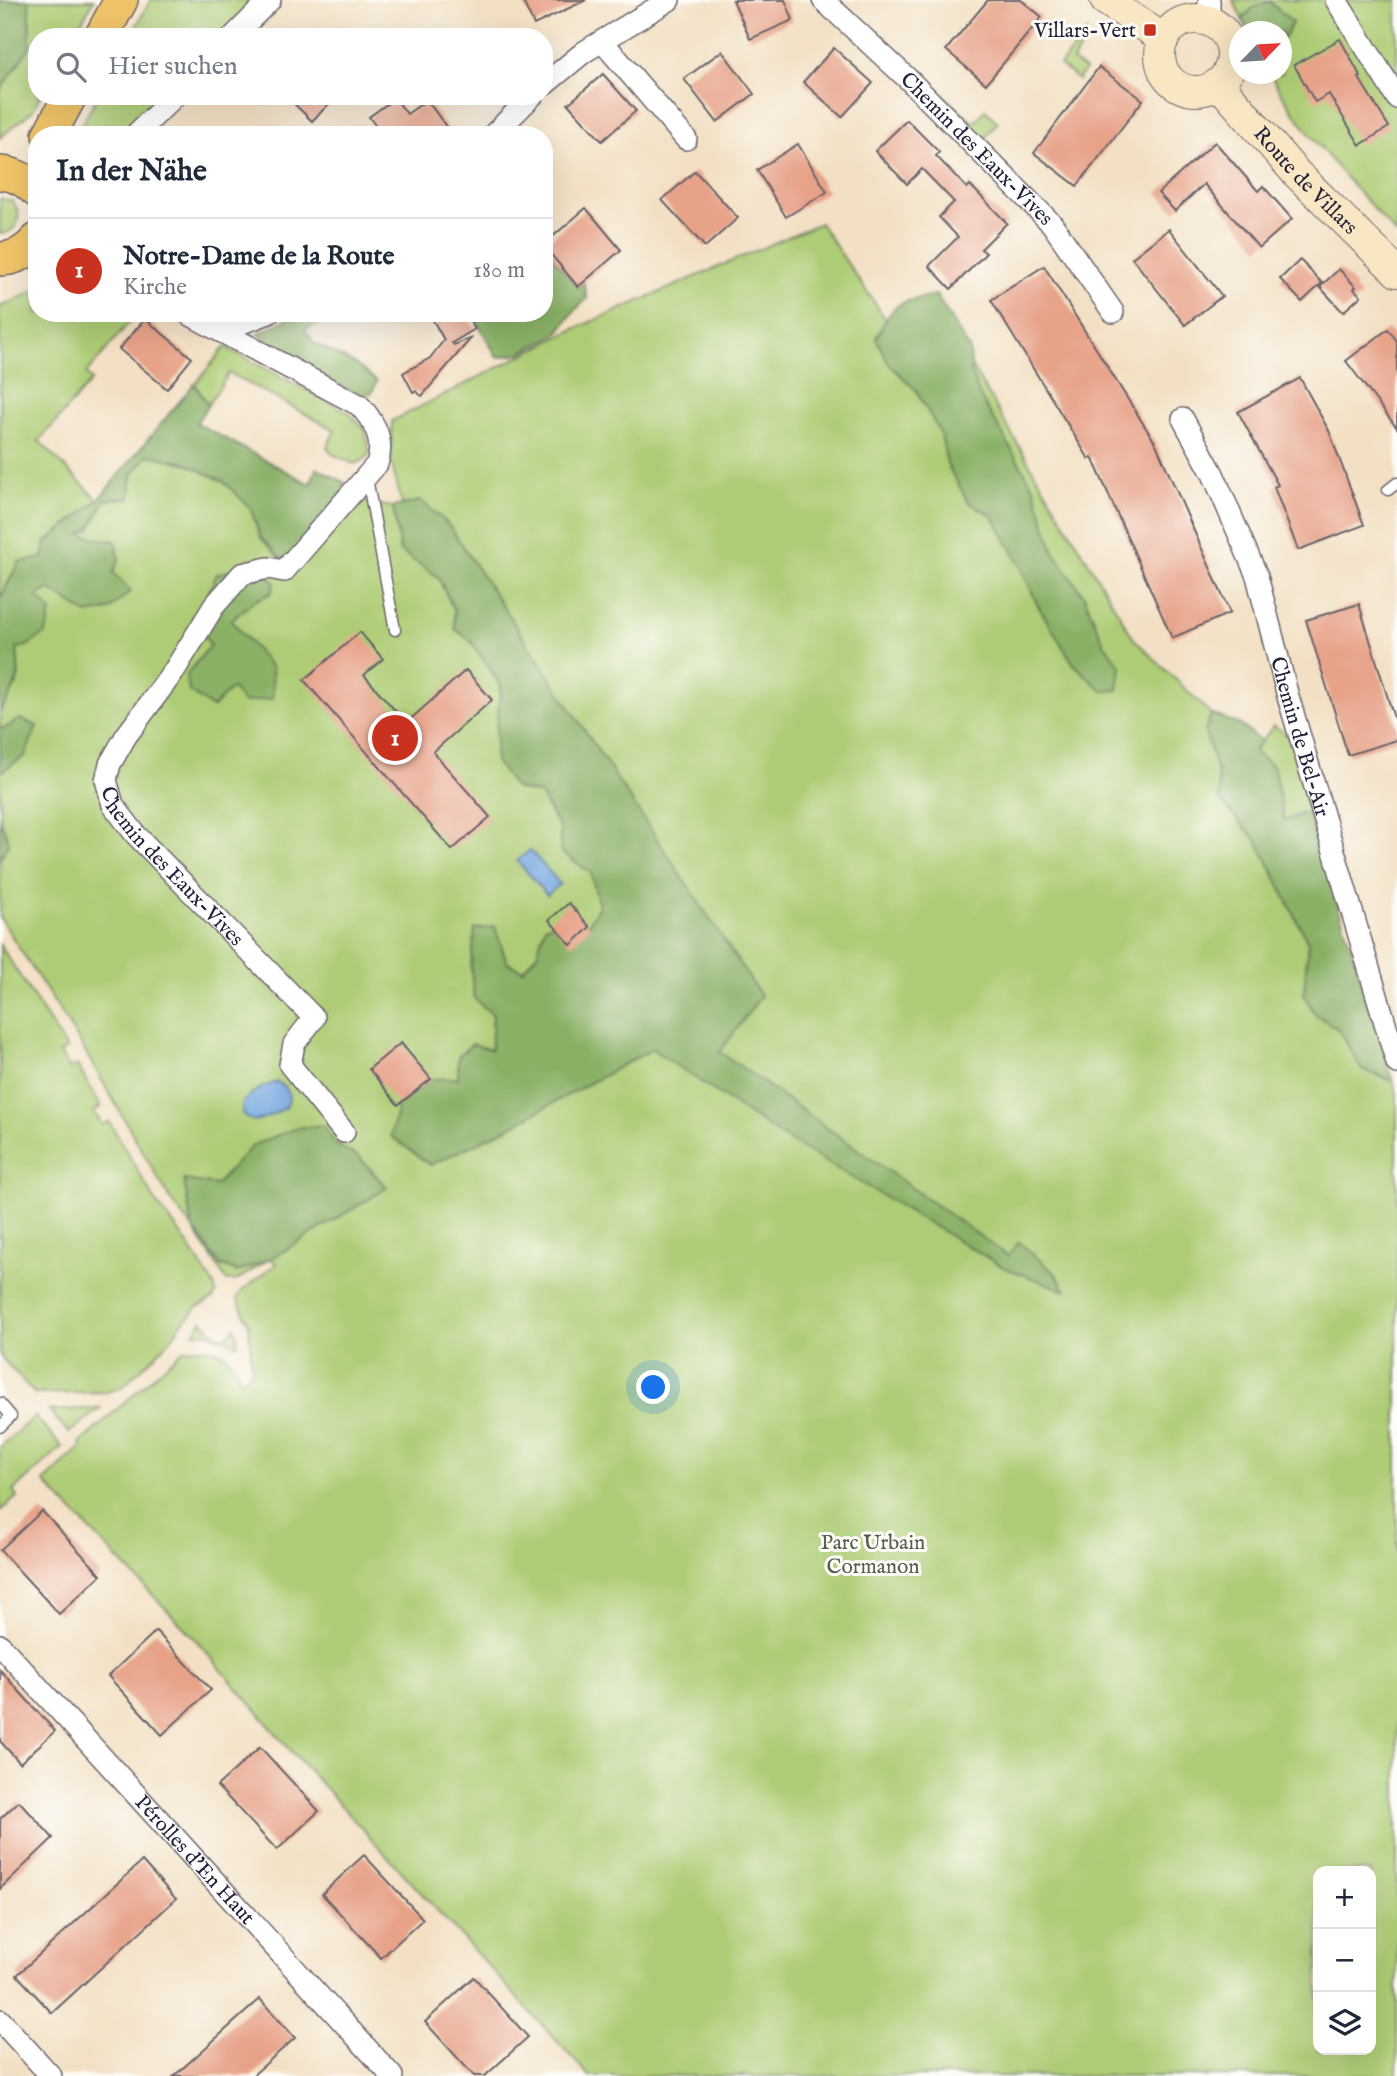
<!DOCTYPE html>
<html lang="de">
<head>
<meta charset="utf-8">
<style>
  body { margin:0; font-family:"IM FELL English",serif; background:#f2f2f3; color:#1f2937 }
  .controls { position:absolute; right:21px; bottom:21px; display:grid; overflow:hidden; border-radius:14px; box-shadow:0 7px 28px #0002 }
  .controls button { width:63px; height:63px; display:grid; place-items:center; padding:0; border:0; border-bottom:2px solid #e0e1e3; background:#fff; color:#1f2937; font:35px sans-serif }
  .compass { position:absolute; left:1229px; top:21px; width:63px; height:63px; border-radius:50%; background:#fff; box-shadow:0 7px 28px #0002; rotate:65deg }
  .you { position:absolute; left:654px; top:1388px; width:24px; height:24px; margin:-18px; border:5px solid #fff; border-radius:50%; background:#1a73e8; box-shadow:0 0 0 10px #1a73e833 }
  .badge { display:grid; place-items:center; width:46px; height:46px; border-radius:50%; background:#c8321e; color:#fff; font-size:23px; font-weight:700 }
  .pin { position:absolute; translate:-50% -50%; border:4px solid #fff; box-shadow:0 2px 7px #0006 }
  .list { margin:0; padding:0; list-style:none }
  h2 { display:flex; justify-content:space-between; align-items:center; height:91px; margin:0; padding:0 28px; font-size:30px }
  h2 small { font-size:23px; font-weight:400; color:#747a83 }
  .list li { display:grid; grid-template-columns:46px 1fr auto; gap:21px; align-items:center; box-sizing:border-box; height:105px; padding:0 28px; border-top:2px solid #e0e1e3 }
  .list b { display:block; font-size:26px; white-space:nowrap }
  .list p { margin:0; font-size:23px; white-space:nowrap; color:#747a83 }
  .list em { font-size:23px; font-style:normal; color:#747a83 }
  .icon { flex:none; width:38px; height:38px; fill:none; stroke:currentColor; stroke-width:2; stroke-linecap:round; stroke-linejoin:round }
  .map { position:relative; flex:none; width:1397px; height:2076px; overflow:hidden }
  .search { position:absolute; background:#fff; box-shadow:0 7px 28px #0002; left:28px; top:28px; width:525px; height:77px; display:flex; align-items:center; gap:18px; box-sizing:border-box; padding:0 24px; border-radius:28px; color:#747a83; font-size:26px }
  .panel { position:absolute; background:#fff; box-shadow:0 7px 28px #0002; left:28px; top:126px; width:525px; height:196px; border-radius:28px }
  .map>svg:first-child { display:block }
  .green { fill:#adcc74; stroke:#687758; stroke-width:2; fill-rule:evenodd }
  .forest { fill:#8ab066; stroke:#566950; stroke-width:2 }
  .water { fill:#74a7e0; stroke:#4b648e; stroke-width:2 }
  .building { fill:#e7a288 }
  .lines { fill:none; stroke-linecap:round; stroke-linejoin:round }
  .service-casing { stroke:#6b646b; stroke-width:13 }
  .minor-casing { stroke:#6b646b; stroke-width:24 }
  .secondary-casing { stroke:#6b646b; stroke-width:32 }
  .primary-casing { stroke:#6b646b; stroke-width:36 }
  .service { stroke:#fff; stroke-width:10 }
  .minor { stroke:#fff; stroke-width:21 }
  .secondary { stroke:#f9e7c3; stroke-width:30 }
  .primary { stroke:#efc469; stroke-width:33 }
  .poi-dot { fill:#c8321e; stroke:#fdfcf7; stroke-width:2.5 }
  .labels { text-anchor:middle; stroke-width:6; stroke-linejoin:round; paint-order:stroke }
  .poi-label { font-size:21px; fill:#22223b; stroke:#fdfcf7; text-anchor:end }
  .street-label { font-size:21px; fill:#22223b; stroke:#fdfcf7 }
  .park-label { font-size:21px; fill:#535e4f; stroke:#fdfcf7 }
</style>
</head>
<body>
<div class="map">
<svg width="1397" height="2076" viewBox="0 0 1397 2076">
  <rect width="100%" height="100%" fill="#fdfcf7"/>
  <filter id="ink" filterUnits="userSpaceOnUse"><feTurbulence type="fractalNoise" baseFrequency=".0143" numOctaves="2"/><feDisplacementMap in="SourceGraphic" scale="14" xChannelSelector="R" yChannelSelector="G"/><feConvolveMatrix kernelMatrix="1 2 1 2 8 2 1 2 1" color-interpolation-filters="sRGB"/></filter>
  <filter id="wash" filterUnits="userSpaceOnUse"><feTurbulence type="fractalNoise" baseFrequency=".00686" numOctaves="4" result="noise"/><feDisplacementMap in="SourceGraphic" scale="28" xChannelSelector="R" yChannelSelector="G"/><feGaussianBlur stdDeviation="1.57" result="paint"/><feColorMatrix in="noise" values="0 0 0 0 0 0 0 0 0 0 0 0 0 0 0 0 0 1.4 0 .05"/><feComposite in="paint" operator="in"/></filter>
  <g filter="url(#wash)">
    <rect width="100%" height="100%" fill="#f3e0c4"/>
    <g class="green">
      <path d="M29,0H94L73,37H37V96H40L33,110L0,138V90L30,47Z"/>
      <path d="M151,0H254L219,37H130Z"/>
      <path d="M1233,0H1397V235C1351,183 1303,134 1270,74H1282V38L1286,36L1292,22L1253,8L1242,19Z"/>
      <path d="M1087,31V35L1073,61L1085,70L1078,80L1060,65Z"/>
      <path d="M932,85L974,123L985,110L998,122L982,142L930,89Z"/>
      <path d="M98,96H162L139,120L120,135H76Z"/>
      <path d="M0,198L12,201C24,215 19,232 0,234Z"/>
      <path d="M820,223L891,327L932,300L1134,639L1211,714L1205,732L1217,771L1220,800L1258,842L1308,942L1304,994L1315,1014L1339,1030L1362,1070L1393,1081L1397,1093V2076H589L291,1751L195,1639L44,1482L82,1446L80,1443L183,1350C213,1344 229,1350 241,1380L252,1372L249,1324L237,1299L242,1291L276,1264L271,1258L236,1281H227L192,1227L170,1199L81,1044L0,918V859L9,842L0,820V769L3,771V730L0,726V712L17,684L19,673L17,648L37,596L49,588L83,611L121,582L113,573L100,539L79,534L90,528L105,500L119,498L129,499L132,474L148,454L186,463L223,481L250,507L261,538L351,500L393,507L400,551L438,577L454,610L455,629L470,640L501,686L497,721L495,761L515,788L540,794L560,829V851L591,873L600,906L588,925L545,926L537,954L523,970L507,963L495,927L471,966L474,998L493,1015L491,1051L458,1078L398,1105L661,1042L712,1058L421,501L402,505L391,461L392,421L570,331ZM251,581L271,593L254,601L231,620L272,668L232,688L186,675L210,646ZM336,1145L359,1157L387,1187L272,1258L237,1272L192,1227L184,1180L216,1185L230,1171ZM1318,1871H1371V2050H1318Z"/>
      <path d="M37,290V313H137L86,374L92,380L39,441L98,500L46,542L43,559L19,562L0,599V307Z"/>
      <path d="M225,347L348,412L365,429L370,453L364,460L354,464L332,454L327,447L335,430L229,373L208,405L195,384Z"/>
      <path d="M1273,726C1278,729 1284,732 1287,735C1297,746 1303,795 1308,811L1284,822L1274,768L1254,751Z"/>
      <path d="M0,945L67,1049L60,1053L70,1069L77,1065L101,1107L94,1111L102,1125L109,1121L157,1204L178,1230L214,1285L216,1293L213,1299L198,1307L180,1325L171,1340L121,1388L107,1392L35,1394L0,1356Z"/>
      <path d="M202,1321L218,1336H227L235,1327L238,1342L237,1345L207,1333H194Z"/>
      <path d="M100,1408L69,1433L49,1411Z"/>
      <path d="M35,1416L62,1447L13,1491L17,1497L0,1511V1447Z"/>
    </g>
    <g class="forest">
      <path d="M0,0H29L30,47L0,90Z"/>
      <path d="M1269,1L1292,22L1286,36L1282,38V32L1248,31L1242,19L1253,8Z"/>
      <path d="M550,254L578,287L584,282L587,299L575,310L557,334L519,354L497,357L472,313H544V258Z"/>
      <path d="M936,295L970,350L971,372L980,396L1034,488L1054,552L1084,596L1104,643L1121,667L1118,690L1102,691L1073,663L1037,604L1020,564L992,515L968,502L947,464L941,435L916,390L888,363L876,338C896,300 895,303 936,295Z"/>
      <path d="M299,313H349L305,329L314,343L355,364L377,381L372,393L358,396L289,356L258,334Z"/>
      <path d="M194,384L208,405L196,423L310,484L317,468L344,482L351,500L284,562L261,538L250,507L223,481L186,463L148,455L132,474L130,499L119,498L105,500L90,529L80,534L100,539L116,541L119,560L113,573L131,591L109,610L87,614L49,589L37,596L51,611L46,633L27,646L17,648C20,683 18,683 0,712V599L19,562L43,558L46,542L98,500Z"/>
      <path d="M421,501L448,524L761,996L720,1052L1008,1256L1019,1242L1056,1274L1066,1291L1003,1267L780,1135L652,1049L504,1130L430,1165L391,1136L398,1105L431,1079L458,1078V1057L472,1044L491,1050L493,1015L474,998L471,966L475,929L495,927L507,963L523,970L537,954L545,926L565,921L588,925L599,906L591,873L560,851V829L540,794L515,788L495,761L497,721L501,686L470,640L455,629L454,610L438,577L400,551L393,507Z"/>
      <path d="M245,566L269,576L275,583L271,593L254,601L231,620L272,668L273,698L243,703L232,688L212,708L189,691L186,675L210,646L201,629L207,595L217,574Z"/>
      <path d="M1211,714L1239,724L1261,741L1254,751L1274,768L1284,821L1308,811L1393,1081L1362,1070L1339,1030L1315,1014L1304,994L1308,942L1258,842L1220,800L1217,771L1205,732Z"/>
      <path d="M20,719L37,726L25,756L2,771L0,769V726L3,729Z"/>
      <path d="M0,820L9,842L0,859Z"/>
      <path d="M323,1125L336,1145L359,1157L387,1188L272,1258L237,1272L220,1265L192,1227L184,1180L216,1185L253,1145L296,1128Z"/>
    </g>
    <g class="water">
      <path d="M530,850L560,884L547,895L517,861Z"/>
      <path d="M276,1082C289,1087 292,1095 286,1108C278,1111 268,1117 259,1120C246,1123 237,1110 246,1099C253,1091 267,1085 276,1082Z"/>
    </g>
    <g id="blocks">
      <g class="building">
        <path d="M522,0H586L534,25Z"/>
        <path d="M733,0H785L793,20L750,39Z"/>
        <path d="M988,0H1021L1042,17L986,84L946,50Z"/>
        <path d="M1340,39L1361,77L1359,78L1389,127L1360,145L1329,94L1315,102L1294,65Z"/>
        <path d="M834,48L873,83L842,117L803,82Z"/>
        <path d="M722,51L754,94L717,122L684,79Z"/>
        <path d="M1099,67L1143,100L1077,186L1034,153Z"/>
        <path d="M603,74L636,111L602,141L568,104Z"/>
        <path d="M286,96H337L312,121Z"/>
        <path d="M395,98L407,114L427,100L452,135H379L381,133L369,117Z"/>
        <path d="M907,120L939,152L936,156L967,188L970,185L1007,223L981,249L986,253L951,289L929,266L958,237L939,217L954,202L922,169L907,184L875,151Z"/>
        <path d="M1215,142L1258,191L1263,186L1292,219L1259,248L1204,184L1175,211L1158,193Z"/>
        <path d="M798,144L827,192L786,217L757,170Z"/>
        <path d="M695,171L738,218L705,247L662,200Z"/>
        <path d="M586,208L621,250L578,287L544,246V244Z"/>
        <path d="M1169,229L1222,296L1185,325L1132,258Z"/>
        <path d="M1300,260L1322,283L1302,302L1280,279Z"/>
        <path d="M1044,266L1156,444L1230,613L1172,638L1092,457L1089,459L991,300Z"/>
        <path d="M1339,269L1356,287L1354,289L1361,296L1343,312L1320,287Z"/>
        <path d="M429,313H466L475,329L452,343L454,345L472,337L422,396L415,391L413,392L403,373L430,358L444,340Z"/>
        <path d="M145,319L192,358L167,389L119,349Z"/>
        <path d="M1388,329L1397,341V428L1346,361Z"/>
        <path d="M1300,378L1329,431L1364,525L1298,550L1274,487L1278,485L1238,412Z"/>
        <path d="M1359,604L1397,728V740L1348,755L1306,620Z"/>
        <path d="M360,632L383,659L364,675L406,723L466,670L492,700L433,752L490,817L452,850L304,680Z"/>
        <path d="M569,903L590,927L571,945L549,920Z"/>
        <path d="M401,1043L431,1079L398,1105L369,1069Z"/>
        <path d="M42,1511L101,1575L59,1614L0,1550Z"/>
        <path d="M156,1631L211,1690L162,1735L108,1676Z"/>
        <path d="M0,1670L55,1731L20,1763L0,1741Z"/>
        <path d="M260,1747L319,1811L277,1850L217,1786Z"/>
        <path d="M19,1801L53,1838L0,1889V1819Z"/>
        <path d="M364,1855L423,1919L381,1958L322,1894Z"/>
        <path d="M142,1861L176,1899L52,2013L17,1975Z"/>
        <path d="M474,1977L528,2037L485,2076H474L425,2022Z"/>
        <path d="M260,1999L295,2038L252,2076H174Z"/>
      </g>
    </g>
  </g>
  <g filter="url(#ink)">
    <use href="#blocks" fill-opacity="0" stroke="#6b646b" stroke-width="2"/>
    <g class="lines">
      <g class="service-casing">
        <g id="service">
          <path d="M367,478L395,630"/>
          <path d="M1388,490L1397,483"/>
          <path d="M0,1403L11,1416L0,1427"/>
        </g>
      </g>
      <g class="minor-casing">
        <g id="minor">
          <path id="s1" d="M823,0L908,79L1052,224L1113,312"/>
          <path d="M1209,0V21"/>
          <path d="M1336,0L1397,98"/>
          <path d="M233,37L270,0"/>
          <path d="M602,41L686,139"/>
          <path d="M544,85L584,52L669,0"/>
          <path d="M135,135L175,96"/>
          <path d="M493,135L532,96"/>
          <path d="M187,313L220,331L269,313"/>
          <path id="s2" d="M220,331L359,405C375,422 385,441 377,464L284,571L268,568L242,574L214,606L174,671L126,736L110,764L106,780L113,805L136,835L314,1018L294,1044L290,1065L344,1132"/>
          <path id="s3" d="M1183,419L1213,474L1257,576L1287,693L1397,1063"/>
          <path id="s4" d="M0,1645L392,2076"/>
          <path d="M0,2020L51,2076"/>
        </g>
      </g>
      <g class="secondary-casing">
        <g id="secondary">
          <path d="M1105,0L1164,39"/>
          <circle cx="1196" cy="55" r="36"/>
          <path id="s5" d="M1218,83L1296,173L1397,272"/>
        </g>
      </g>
      <g class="primary-casing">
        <g id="primary">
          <path d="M101,37L121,0"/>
          <path d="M49,135L70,96"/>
          <path d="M0,173C16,174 25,180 37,191"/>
          <path d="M0,259C15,259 27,252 37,240"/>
        </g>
      </g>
      <use href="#service" class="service"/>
      <use href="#minor" class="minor"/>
      <use href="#secondary" class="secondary"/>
      <use href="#primary" class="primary"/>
    </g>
  </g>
  <rect class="poi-dot" x="1143" y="23" width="14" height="14" rx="3.5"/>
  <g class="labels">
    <g class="poi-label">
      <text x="1136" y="37">Villars-Vert</text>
    </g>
    <g class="street-label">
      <text dy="7" stroke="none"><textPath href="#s1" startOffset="214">Chemin des Eaux-Vives</textPath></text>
      <text dy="7" stroke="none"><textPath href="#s5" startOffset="131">Route de Villars</textPath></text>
      <text dy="7" stroke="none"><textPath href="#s3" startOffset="340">Chemin de Bel-Air</textPath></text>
      <text dy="7" stroke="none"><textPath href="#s2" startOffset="766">Chemin des Eaux-Vives</textPath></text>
      <text dy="7" stroke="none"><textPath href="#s4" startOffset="290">Pérolles d'En Haut</textPath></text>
    </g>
    <g class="park-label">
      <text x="873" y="1549">Parc Urbain<tspan x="873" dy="24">Cormanon</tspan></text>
    </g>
  </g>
</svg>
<div class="controls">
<button>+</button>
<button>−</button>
<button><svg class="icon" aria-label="layers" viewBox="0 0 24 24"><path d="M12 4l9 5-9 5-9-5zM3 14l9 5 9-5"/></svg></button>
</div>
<svg class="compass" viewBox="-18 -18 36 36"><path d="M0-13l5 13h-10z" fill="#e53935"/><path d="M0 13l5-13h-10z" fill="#747a83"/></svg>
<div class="you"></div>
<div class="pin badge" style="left:395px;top:738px">1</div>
<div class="search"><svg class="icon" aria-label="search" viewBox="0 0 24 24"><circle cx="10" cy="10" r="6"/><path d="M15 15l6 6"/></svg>Hier suchen</div>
<section class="panel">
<h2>In der Nähe<small></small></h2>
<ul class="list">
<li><span class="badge">1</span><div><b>Notre-Dame de la Route</b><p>Kirche</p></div><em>180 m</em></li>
</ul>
</section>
</div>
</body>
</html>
